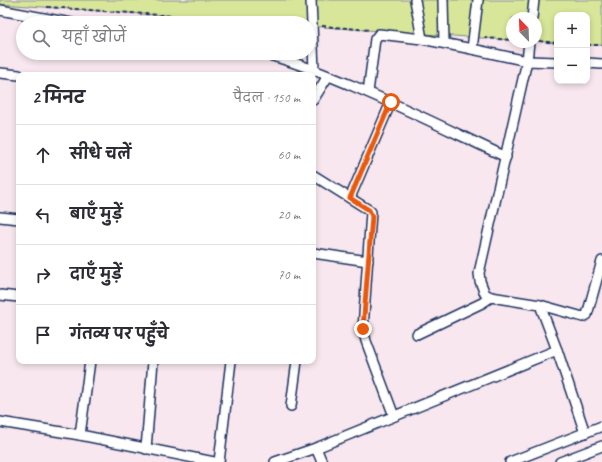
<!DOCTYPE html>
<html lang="hi">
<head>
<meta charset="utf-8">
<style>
  body { margin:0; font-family:Caveat,"Playpen Sans Deva",sans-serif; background:#f7f7f7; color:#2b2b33 }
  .controls { position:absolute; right:12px; top:12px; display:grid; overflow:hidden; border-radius:8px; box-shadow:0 2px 6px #0003 }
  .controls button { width:36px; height:36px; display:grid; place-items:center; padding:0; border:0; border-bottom:1px solid #e1e1e2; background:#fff; color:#2b2b33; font:20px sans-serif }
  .compass { position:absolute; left:506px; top:12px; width:36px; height:36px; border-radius:50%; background:#fff; box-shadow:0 2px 6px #0003; rotate:337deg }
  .stop { position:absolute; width:12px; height:12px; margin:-9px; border:3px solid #ea580c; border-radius:50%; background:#fff }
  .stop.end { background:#ea580c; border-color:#fff; box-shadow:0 1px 4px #0008 }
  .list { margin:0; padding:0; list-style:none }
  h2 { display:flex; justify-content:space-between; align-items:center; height:52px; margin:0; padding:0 16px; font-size:17px }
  h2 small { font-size:13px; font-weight:400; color:#7c7c81 }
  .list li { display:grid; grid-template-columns:26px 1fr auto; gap:12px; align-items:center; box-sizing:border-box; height:60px; padding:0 16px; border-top:1px solid #e1e1e2 }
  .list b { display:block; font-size:15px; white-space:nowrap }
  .list em { font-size:13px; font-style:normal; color:#7c7c81 }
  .icon { flex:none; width:22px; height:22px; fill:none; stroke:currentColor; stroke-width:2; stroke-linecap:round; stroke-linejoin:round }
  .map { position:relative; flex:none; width:602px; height:462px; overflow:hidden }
  .search { position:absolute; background:#fff; box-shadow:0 2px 6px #0003; left:16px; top:16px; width:300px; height:44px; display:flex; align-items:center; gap:10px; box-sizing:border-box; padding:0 14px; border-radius:22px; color:#7c7c81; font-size:15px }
  .panel { position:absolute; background:#fff; box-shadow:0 2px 6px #0003; left:16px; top:72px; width:300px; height:292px; border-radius:8px }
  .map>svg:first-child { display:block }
  .green { fill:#d8e699; stroke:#7a8a7c }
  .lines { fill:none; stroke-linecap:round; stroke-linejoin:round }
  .minor-casing { stroke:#1b2f5e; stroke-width:12 }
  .path { stroke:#1b2f5e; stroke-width:2; stroke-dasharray:4 3; stroke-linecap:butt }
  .minor { stroke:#fff; stroke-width:9 }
  .route { stroke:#ea580c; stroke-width:5 }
</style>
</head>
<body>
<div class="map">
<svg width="602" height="462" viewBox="0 0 602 462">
  <rect width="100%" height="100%" fill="#f8e7ee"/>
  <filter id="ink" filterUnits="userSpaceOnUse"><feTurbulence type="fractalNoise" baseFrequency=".025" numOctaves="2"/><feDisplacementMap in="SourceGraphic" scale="8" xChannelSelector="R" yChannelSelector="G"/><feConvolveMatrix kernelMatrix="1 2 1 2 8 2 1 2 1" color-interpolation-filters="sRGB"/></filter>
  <g filter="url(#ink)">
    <path class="green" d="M0,0H602V45H587V15H557V43L536,41V18H512V40L309,26V23H272L0,4Z"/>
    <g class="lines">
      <g class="minor-casing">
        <g id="minor">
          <path d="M311,0L314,70"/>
          <path d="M415,0L422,39"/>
          <path d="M443,0L444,43"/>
          <path d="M0,10L71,23"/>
          <path d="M532,18L534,0"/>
          <path d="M472,49L478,0"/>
          <path d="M261,53C293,61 322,73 353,86C405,108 455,133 506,157"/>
          <path d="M587,63L602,64"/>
          <path d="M0,73L19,75"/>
          <path d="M368,92L375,39L379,34L422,39L472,49L527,61L557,62"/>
          <path d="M313,100L328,76"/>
          <path d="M313,175L369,210L371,212L363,329L366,341L394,416"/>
          <path d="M350,198L391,102"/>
          <path d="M0,217L19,219"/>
          <path d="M313,253L368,261"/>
          <path d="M0,295L19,297"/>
          <path d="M540,305L583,317L587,315L602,261"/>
          <path d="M417,334L482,303L491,297"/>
          <path d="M557,350L585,433"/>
          <path d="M291,406L297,361"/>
          <path d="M0,422L80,435L214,462"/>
          <path d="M80,435L90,361"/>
          <path d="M316,448L322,462"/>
          <path d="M146,449L153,361"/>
          <path d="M219,462L231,361"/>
          <path d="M275,462L316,448L557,350L540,305L491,297L485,294L480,281L479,273L527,61L529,42"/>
          <path d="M510,462L602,426"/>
          <path d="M560,462L602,446"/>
        </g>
      </g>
      <g class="path">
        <path d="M47,7L272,23"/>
        <path d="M322,26L370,30"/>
        <path d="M484,38L512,40"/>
        <path d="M539,41L557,43"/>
        <path d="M587,45H602"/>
      </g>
      <use href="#minor" class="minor"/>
    </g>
  </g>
  <g class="lines" filter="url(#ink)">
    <path class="route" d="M363,329L372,216L369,210L350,198L391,102"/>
  </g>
</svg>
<div class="controls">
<button>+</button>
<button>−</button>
</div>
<svg class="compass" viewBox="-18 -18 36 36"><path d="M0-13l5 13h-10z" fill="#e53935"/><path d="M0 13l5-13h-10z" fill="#7c7c81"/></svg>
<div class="stop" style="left:391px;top:102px"></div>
<div class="stop end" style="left:363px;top:329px"></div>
<div class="search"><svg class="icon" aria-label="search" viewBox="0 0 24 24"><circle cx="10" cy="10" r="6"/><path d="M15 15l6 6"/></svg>यहाँ खोजें</div>
<section class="panel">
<h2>2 मिनट<small>पैदल · 150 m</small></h2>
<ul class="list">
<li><svg class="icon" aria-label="ahead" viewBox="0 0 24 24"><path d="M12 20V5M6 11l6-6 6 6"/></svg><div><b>सीधे चलें</b></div><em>60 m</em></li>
<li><svg class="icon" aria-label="left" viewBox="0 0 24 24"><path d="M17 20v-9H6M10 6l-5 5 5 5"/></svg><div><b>बाएँ मुड़ें</b></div><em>20 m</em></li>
<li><svg class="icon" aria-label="right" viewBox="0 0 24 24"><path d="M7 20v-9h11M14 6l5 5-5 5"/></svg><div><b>दाएँ मुड़ें</b></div><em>70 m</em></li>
<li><svg class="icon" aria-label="arrive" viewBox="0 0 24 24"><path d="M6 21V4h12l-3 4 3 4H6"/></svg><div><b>गंतव्य पर पहुँचे</b></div></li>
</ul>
</section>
</div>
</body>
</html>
